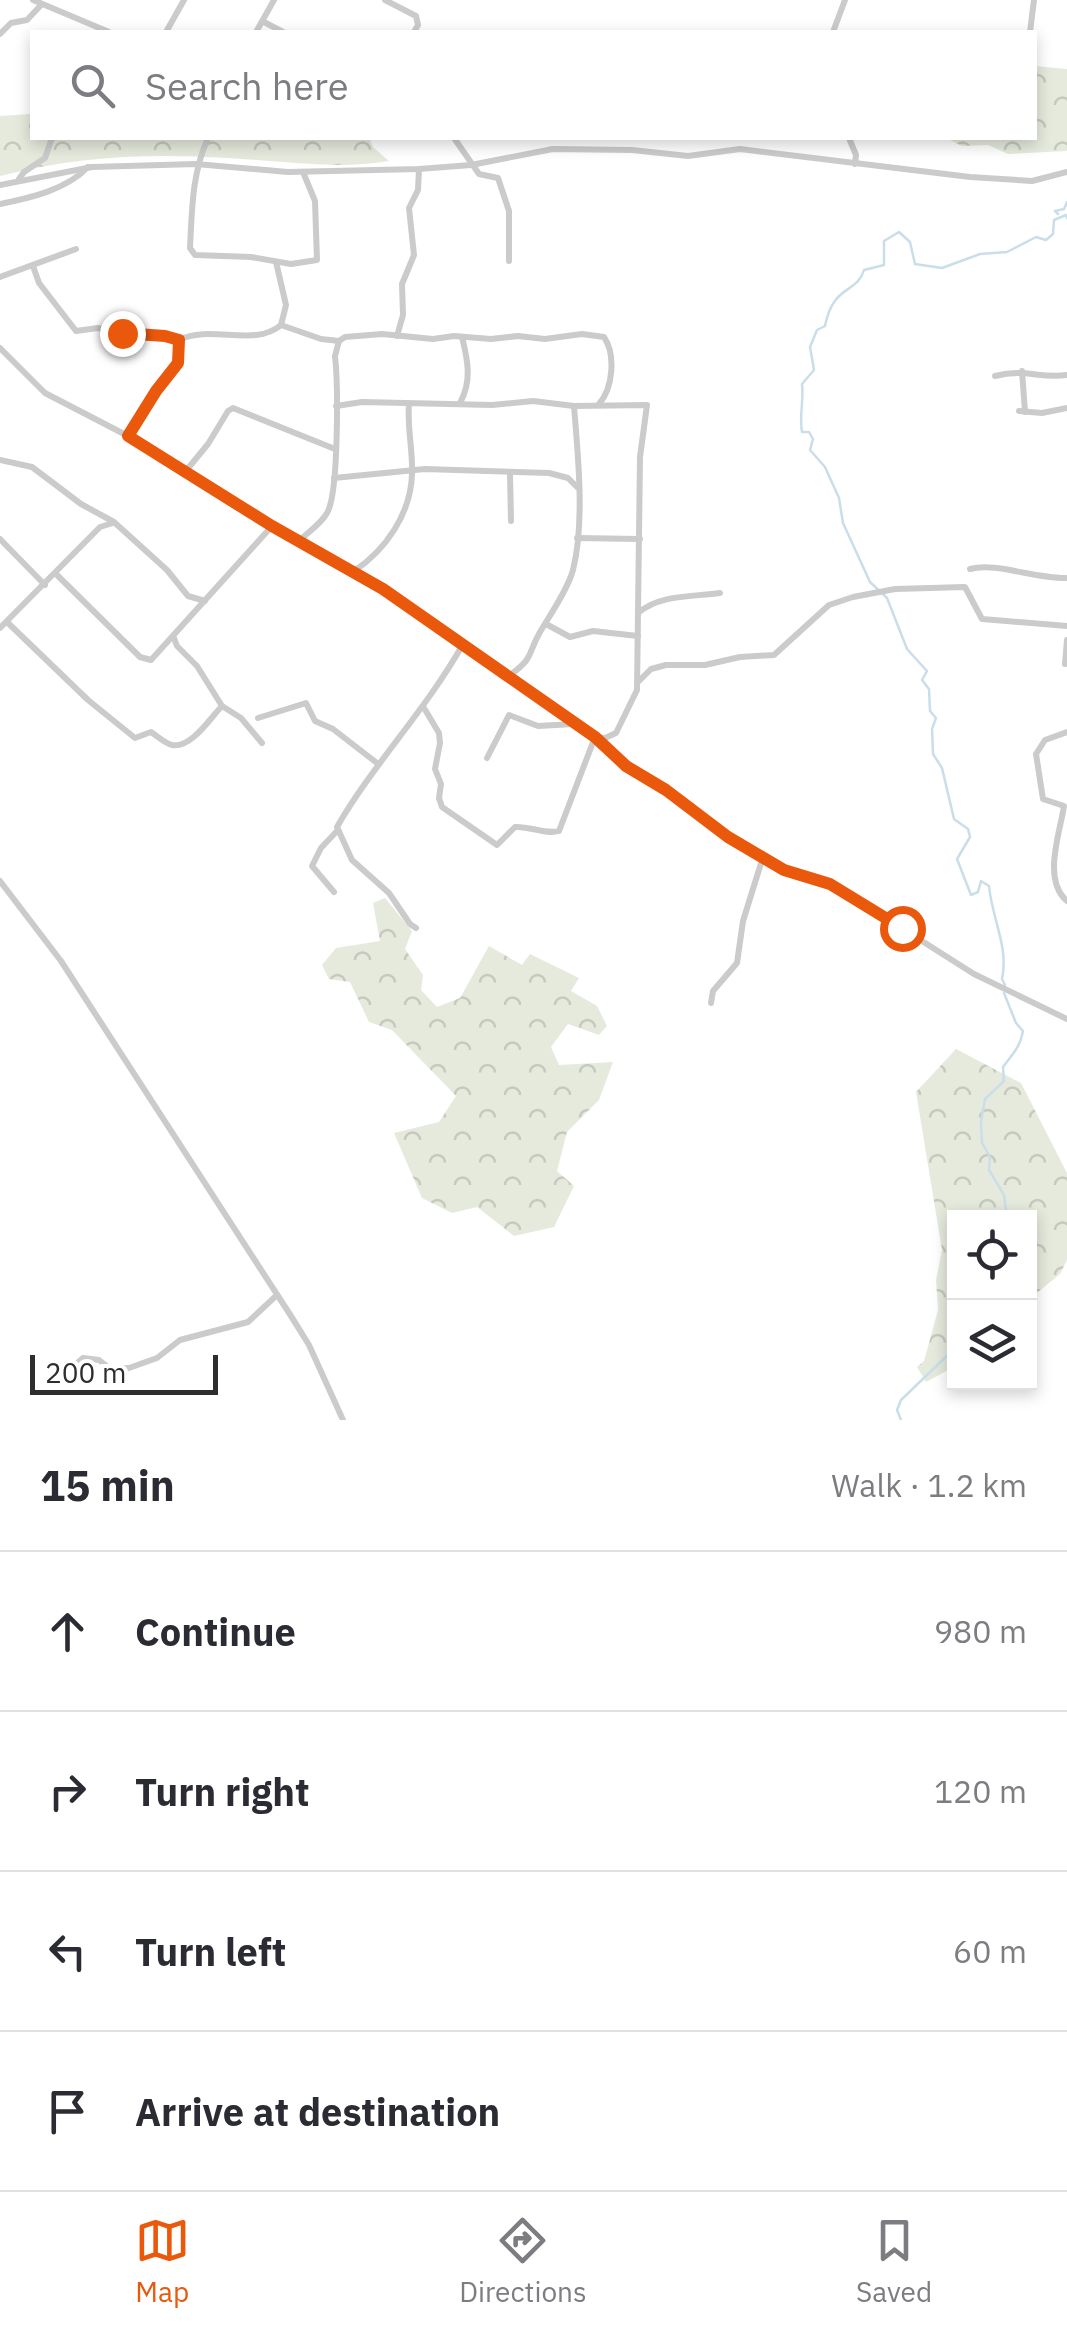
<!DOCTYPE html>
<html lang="en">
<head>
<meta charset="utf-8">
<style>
  body { margin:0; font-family:"IBM Plex Sans",sans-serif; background:#f2f2f3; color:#2b2b33 }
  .controls { position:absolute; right:30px; bottom:30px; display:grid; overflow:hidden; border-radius:0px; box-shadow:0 5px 15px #0003 }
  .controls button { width:90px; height:90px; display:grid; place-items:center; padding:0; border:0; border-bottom:2px solid #e1e1e2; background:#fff; color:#2b2b33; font:50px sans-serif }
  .scale { position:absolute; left:30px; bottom:25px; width:188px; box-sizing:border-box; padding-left:10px; border:5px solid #2e2e2e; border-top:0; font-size:28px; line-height:35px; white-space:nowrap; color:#2e2e2e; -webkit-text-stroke:8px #fff; paint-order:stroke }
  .stop { position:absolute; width:30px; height:30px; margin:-22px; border:8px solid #ea580c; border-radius:50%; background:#fff }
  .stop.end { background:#ea580c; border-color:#fff; box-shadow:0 2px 10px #0008 }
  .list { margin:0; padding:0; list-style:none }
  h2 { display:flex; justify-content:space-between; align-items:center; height:130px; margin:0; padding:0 40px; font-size:42px }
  h2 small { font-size:32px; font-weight:400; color:#7c7c81 }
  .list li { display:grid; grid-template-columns:65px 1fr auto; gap:30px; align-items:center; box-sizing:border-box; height:160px; padding:0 40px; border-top:2px solid #e1e1e2 }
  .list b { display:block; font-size:38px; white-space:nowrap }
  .list em { font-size:32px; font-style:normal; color:#7c7c81 }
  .icon { flex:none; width:55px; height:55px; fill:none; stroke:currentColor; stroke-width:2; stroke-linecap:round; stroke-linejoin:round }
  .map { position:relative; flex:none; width:1067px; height:1420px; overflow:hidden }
  .search { position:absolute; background:#fff; box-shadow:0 5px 15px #0003; left:30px; right:30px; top:30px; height:110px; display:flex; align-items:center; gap:25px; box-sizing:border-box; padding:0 35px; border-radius:0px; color:#7c7c81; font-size:38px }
  .sheet { height:770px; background:#fff }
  nav { display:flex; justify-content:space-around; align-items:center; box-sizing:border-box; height:140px; border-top:2px solid #e1e1e2; background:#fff; font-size:28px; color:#7c7c81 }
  nav a { display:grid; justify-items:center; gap:5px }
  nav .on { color:#ea580c }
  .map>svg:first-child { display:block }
  .forest { fill:url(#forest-crowns) }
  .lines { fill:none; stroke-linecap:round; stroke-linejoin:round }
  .stream { stroke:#cadee9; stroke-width:2.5 }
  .minor { stroke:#cbcbcb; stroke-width:6 }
  .route { stroke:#ea580c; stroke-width:12 }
</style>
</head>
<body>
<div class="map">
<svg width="1067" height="1420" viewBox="0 0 1067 1420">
  <defs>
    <pattern id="forest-crowns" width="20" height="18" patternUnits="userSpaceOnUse" patternTransform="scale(2.5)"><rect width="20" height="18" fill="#e5eadd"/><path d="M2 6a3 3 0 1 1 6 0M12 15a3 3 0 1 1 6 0" fill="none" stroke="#c5c9be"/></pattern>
  </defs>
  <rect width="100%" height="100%" fill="#fff"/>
  <g class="forest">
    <path d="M1035,66L1067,69V151L1008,154L988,145L962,146L946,138H1034Z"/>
    <path d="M30,114L32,138H369L373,147L389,161C336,170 281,161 228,158C148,153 78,156 0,176V116Z"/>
    <path d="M385,898L412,931L405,949L423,975L421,990L437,1007L460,998L489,946L522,965L530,954L579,978L571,991L597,1006L607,1026L599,1035L568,1024L551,1047L559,1065L613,1062L599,1100L567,1132L557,1171L574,1186L554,1227L514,1236L477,1207L452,1213L422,1198L394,1133L439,1122L456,1096L392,1030L369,1022L350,982L329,979L322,965L336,948L380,941L373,903Z"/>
    <path d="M956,1049L1021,1083L1067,1173V1260L1060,1274L1038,1292L1030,1306V1218H954V1367L926,1382L917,1367L924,1361L938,1310L936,1280L942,1250L916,1092Z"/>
  </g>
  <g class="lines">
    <g class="stream">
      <path d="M1058,214L1055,211L1064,209L1067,202"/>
      <path d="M1005,985L1002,979C1009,947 992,919 989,886L981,881L978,892L971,895L957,859L970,837L968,829L954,819L942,768L933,754L932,729L936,718L930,711L929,689L922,680L927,671L907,649L887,598L870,582L843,523L839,498L825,467L810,450L813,439L809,432H802C799,415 804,401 802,384L814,370L810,347L817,330L825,326C833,284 857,294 864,270L884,265V241L899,232L910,242L915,264L942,268L980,254L1007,252L1036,237L1046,240L1053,234L1054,220L1066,215L1067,218"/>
      <path d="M1004,993L1016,1023L1023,1031C1020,1048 1013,1053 1003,1067L1004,1081L985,1099L981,1122L982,1143L990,1157L989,1170L1004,1195L1007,1218"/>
      <path d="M901,1420L897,1410L901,1400L954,1349"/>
    </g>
    <g class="minor">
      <path d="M33,0L109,32"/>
      <path d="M385,0L416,16L418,25L414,32"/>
      <path d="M264,22L283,32"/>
      <path d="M166,32L184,0"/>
      <path d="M256,32L274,0"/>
      <path d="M833,32L845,0"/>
      <path d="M1030,32L1034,0"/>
      <path d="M0,34L11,23L27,20L41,5"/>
      <path d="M208,138C192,173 192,209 190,248L195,255L251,257L291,264L317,260L315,201L303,172"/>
      <path d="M454,138L479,174L498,178L509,211V261"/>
      <path d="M849,138L856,155L855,164"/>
      <path d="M19,179L24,172L45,158L52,138"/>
      <path d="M0,185L92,167L196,164L288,172L419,169L471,165L553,149L632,150L688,156L740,149L970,177L1032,181L1067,172"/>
      <path d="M0,204C30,198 66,190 88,167"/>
      <path d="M33,266L39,283L76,331L98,328L131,335L169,336L179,340"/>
      <path d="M0,277L76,249"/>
      <path d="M281,325L321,339L339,341L345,337L382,334L433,339L454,336L491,339L518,336L545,339L582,334L604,337C616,355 613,388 599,404"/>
      <path d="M397,336L403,315L402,284L414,255L409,208L418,190L419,169"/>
      <path d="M0,348L45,393L128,436L272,526L354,571L595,737L627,766L666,790L728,837L776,866L840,889L974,974L1067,1019"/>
      <path d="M1022,371L1025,412"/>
      <path d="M995,376C1026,368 1039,379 1067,375"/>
      <path d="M460,403C472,381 468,361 462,337"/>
      <path d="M336,406L362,402L492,405L533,401L574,406L647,405L640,457L637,690L616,733L605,738L595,737L559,831C546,835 530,826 515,827L497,845L442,807L439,798L441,784L435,769L440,743L439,733L424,708"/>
      <path d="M1019,411L1042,413L1067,408"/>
      <path d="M128,436L178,363L179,340C211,324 254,348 281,325L286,305L276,262"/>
      <path d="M0,460L32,467L81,504L114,522L167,570L188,596L205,601"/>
      <path d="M185,472L208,444L228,411L233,408L335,449"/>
      <path d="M510,474L511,521"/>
      <path d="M334,478L425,469L549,473L568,478L577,487"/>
      <path d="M577,538L640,539"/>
      <path d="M0,539L45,585"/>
      <path d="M299,541C307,533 321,524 327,513C339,494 338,382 335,356L339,341"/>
      <path d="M970,569C996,562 1035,579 1067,578"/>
      <path d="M354,571C386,550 411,513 412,474C413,450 407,428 409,404"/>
      <path d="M56,574L140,657L151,660L272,526"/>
      <path d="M638,613C660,594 693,597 720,593"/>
      <path d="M7,622L88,700L135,738L151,732C157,736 166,744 172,745C191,749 211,717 222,706"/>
      <path d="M546,624L570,637L593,631L638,636"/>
      <path d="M0,628L100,527L113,523"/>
      <path d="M174,638L177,646L197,666L222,706L241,718L262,743"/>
      <path d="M1065,664L1067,640"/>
      <path d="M510,675C534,658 527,655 540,632C550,615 568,589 573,570C585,522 578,456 574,406"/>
      <path d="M639,681L651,669L666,665H705L740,657L774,655L829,605L853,597L895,589L965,587L982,619L1067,626"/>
      <path d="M258,718L306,703L315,721L333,729L377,763"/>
      <path d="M1067,732L1045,740L1036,754L1043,799L1064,806C1060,833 1042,880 1067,901"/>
      <path d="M487,758L509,715L538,726L574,724"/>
      <path d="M0,881L61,961L291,1316L309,1345L343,1420"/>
      <path d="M334,892L312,866L321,848L337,831"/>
      <path d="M416,928L410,924L389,893L352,860L337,827C374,763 426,710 463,644"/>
      <path d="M711,1003L713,991L737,963L743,921L763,857"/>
      <path d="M75,1365L83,1358L99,1360L109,1368H129L157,1358L180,1340L248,1322L277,1295"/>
    </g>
  </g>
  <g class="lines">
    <path class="route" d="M122,333L165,336L179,340L178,363L156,391L128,436L272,526L383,589L595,737L626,766L666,790L728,837L784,870L830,884L902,928"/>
  </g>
</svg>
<div class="controls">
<button><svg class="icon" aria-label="locate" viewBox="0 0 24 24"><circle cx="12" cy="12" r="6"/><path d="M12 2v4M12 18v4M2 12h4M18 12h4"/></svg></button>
<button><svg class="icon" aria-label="layers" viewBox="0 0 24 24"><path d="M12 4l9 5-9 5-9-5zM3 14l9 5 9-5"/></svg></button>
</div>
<div class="scale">200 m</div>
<div class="stop" style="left:902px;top:928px"></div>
<div class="stop end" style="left:122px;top:333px"></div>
<div class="search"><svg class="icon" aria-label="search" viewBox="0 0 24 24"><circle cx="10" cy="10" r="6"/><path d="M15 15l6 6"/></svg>Search here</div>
</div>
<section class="sheet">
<h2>15 min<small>Walk · 1.2 km</small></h2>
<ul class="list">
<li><svg class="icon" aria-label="ahead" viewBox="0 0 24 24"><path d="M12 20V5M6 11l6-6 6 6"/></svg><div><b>Continue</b></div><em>980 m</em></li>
<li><svg class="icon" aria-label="right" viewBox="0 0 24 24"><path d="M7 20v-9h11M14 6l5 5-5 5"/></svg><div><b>Turn right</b></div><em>120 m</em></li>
<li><svg class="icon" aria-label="left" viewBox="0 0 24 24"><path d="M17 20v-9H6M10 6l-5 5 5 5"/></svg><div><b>Turn left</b></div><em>60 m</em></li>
<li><svg class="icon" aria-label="arrive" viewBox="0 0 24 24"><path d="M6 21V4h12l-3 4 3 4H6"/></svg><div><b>Arrive at destination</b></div></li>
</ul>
</section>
<nav>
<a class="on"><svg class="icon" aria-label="map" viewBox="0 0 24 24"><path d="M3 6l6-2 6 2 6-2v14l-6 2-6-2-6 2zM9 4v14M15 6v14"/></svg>Map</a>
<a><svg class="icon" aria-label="directions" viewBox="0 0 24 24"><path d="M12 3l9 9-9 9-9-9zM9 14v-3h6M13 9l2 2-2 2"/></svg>Directions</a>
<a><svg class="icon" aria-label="saved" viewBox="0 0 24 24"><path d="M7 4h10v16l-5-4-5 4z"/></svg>Saved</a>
</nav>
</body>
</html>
